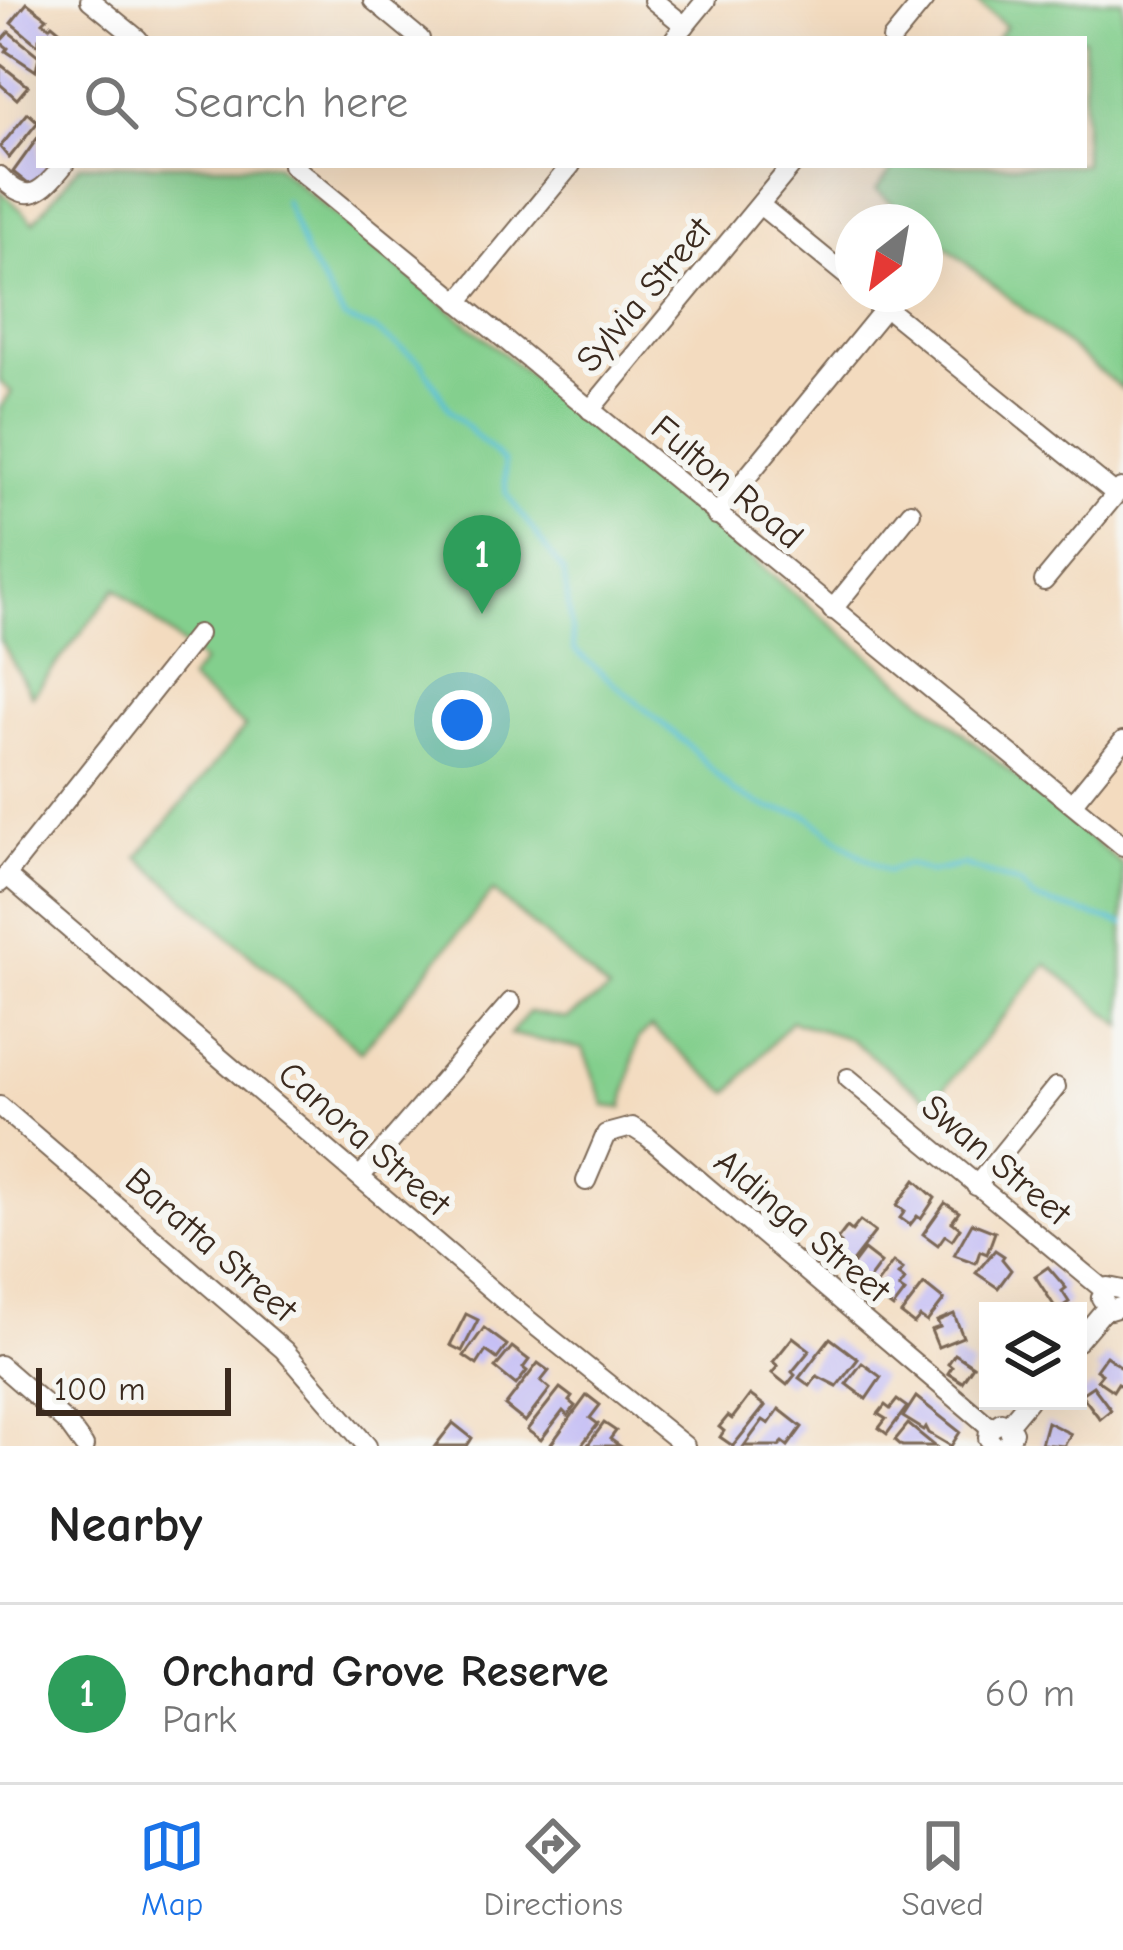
<!DOCTYPE html>
<html lang="en">
<head>
<meta charset="utf-8">
<style>
  body { margin:0; font-family:"Comic Neue",sans-serif; background:#f6f6f6; color:#222 }
  .controls { position:absolute; right:36px; bottom:36px; display:grid; overflow:hidden; border-radius:0px; box-shadow:0 12px 48px #0002 }
  .controls button { width:108px; height:108px; display:grid; place-items:center; padding:0; border:0; border-bottom:3px solid #e0e0e0; background:#fff; color:#222; font:60px sans-serif }
  .compass { position:absolute; left:835px; top:204px; width:108px; height:108px; border-radius:50%; background:#fff; box-shadow:0 12px 48px #0002; rotate:211deg }
  .scale { position:absolute; left:36px; bottom:30px; width:195px; box-sizing:border-box; padding-left:12px; border:6px solid #3b2a1e; border-top:0; font-size:33px; line-height:42px; white-space:nowrap; color:#3b2a1e; -webkit-text-stroke:9px #f6f6f2; paint-order:stroke }
  .you { position:absolute; left:462px; top:720px; width:42px; height:42px; margin:-30px; border:9px solid #fff; border-radius:50%; background:#1a73e8; box-shadow:0 0 0 18px #1a73e833 }
  .badge { display:grid; place-items:center; width:78px; height:78px; border-radius:50%; background:#1a73e8; color:#fff; font-size:39px; font-weight:700 }
  .pin { position:absolute; translate:-50% -99px; filter:drop-shadow(0 3px 6px #0008) }
  .pin::after { content:''; position:absolute; top:63px; width:42px; height:36px; background:inherit; clip-path:polygon(0 0,100% 0,50% 100%) }
  .list { margin:0; padding:0; list-style:none }
  h2 { display:flex; justify-content:space-between; align-items:center; height:156px; margin:0; padding:0 48px; font-size:51px }
  h2 small { font-size:39px; font-weight:400; color:#767676 }
  .list li { display:grid; grid-template-columns:78px 1fr auto; gap:36px; align-items:center; box-sizing:border-box; height:180px; padding:0 48px; border-top:3px solid #e0e0e0 }
  .list b { display:block; font-size:45px; white-space:nowrap }
  .list p { margin:0; font-size:39px; white-space:nowrap; color:#767676 }
  .list em { font-size:39px; font-style:normal; color:#767676 }
  .icon { flex:none; width:66px; height:66px; fill:none; stroke:currentColor; stroke-width:2; stroke-linecap:round; stroke-linejoin:round }
  .map { position:relative; flex:none; width:1123px; height:1446px; overflow:hidden }
  .search { position:absolute; background:#fff; box-shadow:0 12px 48px #0002; left:36px; right:36px; top:36px; height:132px; display:flex; align-items:center; gap:30px; box-sizing:border-box; padding:0 42px; border-radius:0px; color:#767676; font-size:45px }
  .sheet { height:336px; background:#fff }
  nav { display:flex; justify-content:space-around; align-items:center; box-sizing:border-box; height:168px; border-top:3px solid #e0e0e0; background:#fff; font-size:33px; color:#767676 }
  nav a { display:grid; justify-items:center; gap:6px }
  nav .on { color:#1a73e8 }
  .map>svg:first-child { display:block }
  .green { fill:#83cf8d; stroke:#5f7c56; stroke-width:3 }
  .lines { fill:none; stroke-linecap:round; stroke-linejoin:round }
  .stream { stroke:#58bfd5; stroke-width:4.5 }
  .building { fill:#c1baf4 }
  .minor-casing { stroke:#7b6856; stroke-width:22 }
  .minor { stroke:#fff; stroke-width:18 }
  .labels { text-anchor:middle; stroke-width:12; stroke-linejoin:round; paint-order:stroke }
  .street-label { font-size:36px; fill:#3b2a1e; stroke:#f6f6f2 }
</style>
</head>
<body>
<div class="map">
<svg width="1123" height="1446" viewBox="0 0 1123 1446">
  <rect width="100%" height="100%" fill="#f6f6f2"/>
  <filter id="ink" filterUnits="userSpaceOnUse"><feTurbulence type="fractalNoise" baseFrequency=".00833" numOctaves="2"/><feDisplacementMap in="SourceGraphic" scale="24" xChannelSelector="R" yChannelSelector="G"/><feConvolveMatrix kernelMatrix="1 2 1 2 8 2 1 2 1" color-interpolation-filters="sRGB"/></filter>
  <filter id="wash" filterUnits="userSpaceOnUse"><feTurbulence type="fractalNoise" baseFrequency=".004" numOctaves="4" result="noise"/><feDisplacementMap in="SourceGraphic" scale="48" xChannelSelector="R" yChannelSelector="G"/><feGaussianBlur stdDeviation="2.7" result="paint"/><feColorMatrix in="noise" values="0 0 0 0 0 0 0 0 0 0 0 0 0 0 0 0 0 1.4 0 .05"/><feComposite in="paint" operator="in"/></filter>
  <g filter="url(#wash)">
    <rect width="100%" height="100%" fill="#f3dbbf"/>
    <g class="green">
      <path d="M974,0H1123V390L925,230V222H915L876,190L896,165H1084V39H996L1006,26Z"/>
      <path d="M80,165H275L1123,865V1026L1047,964L932,1103L850,1039L791,1021L729,1093L651,1027L638,1039L623,1108L605,1106L583,1049L510,1034L529,1012L566,1019L609,991L493,891L361,1052L138,857L245,727L189,680L203,662L116,588L32,696L0,640V408L12,392L0,382V190L34,222Z"/>
    </g>
    <g class="lines">
      <path class="stream" d="M285,200L306,255L345,319L375,330L421,362L450,411L504,462L506,493L564,573L574,650L688,745L735,793L772,809L805,814L858,854L888,871L907,864L930,872L963,865L1020,884L1034,899L1123,924"/>
    </g>
    <g id="blocks">
      <g class="building">
        <path d="M27,3L47,18L43,22L49,27L52,24L70,39H39V46L11,23Z"/>
        <path d="M9,32L39,56L36,71L6,51L8,48L0,42Z"/>
        <path d="M0,64L28,86L17,99L0,84Z"/>
        <path d="M28,113L38,122L9,158L0,147Z"/>
        <path d="M39,136V165H56L33,188L13,172Z"/>
        <path d="M915,1180L935,1198L921,1219L917,1216L910,1225L900,1218L905,1211L897,1205Z"/>
        <path d="M945,1203L959,1212L952,1222L960,1228L952,1240L945,1235L938,1245L923,1234Z"/>
        <path d="M860,1221L875,1232L841,1276L825,1264L841,1243L837,1240L847,1227L852,1231Z"/>
        <path d="M972,1223L995,1232L987,1254L980,1251L976,1263L954,1255Z"/>
        <path d="M864,1250L881,1263L867,1282L859,1276L851,1286L842,1279Z"/>
        <path d="M995,1250L1004,1256L1002,1259L1011,1270L998,1288L976,1273Z"/>
        <path d="M893,1262L903,1269L898,1275L905,1280L899,1288L905,1292L893,1308L871,1292Z"/>
        <path d="M1048,1267L1066,1288L1062,1291L1069,1302L1057,1310L1035,1276Z"/>
        <path d="M924,1284L944,1300L927,1322L920,1317L914,1324L901,1314Z"/>
        <path d="M466,1314L478,1320L462,1351L450,1345Z"/>
        <path d="M954,1314L963,1337L938,1347L931,1330L940,1327L937,1321Z"/>
        <path d="M484,1328L507,1345L497,1359L486,1351L477,1365L464,1356Z"/>
        <path d="M793,1337L810,1350L792,1372L795,1375L787,1385L772,1373L778,1366L773,1362Z"/>
        <path d="M830,1338L858,1359L837,1386L817,1376L810,1386L799,1378Z"/>
        <path d="M512,1347L529,1360L523,1368L527,1371L516,1385L495,1368Z"/>
        <path d="M955,1354L973,1366L962,1382L948,1373L952,1367L948,1364Z"/>
        <path d="M1106,1356L1123,1368V1387L1118,1383L1113,1391L1097,1380L1102,1374L1096,1370Z"/>
        <path d="M538,1363L549,1371L541,1381L550,1389L525,1422L505,1406Z"/>
        <path d="M862,1363L881,1377L866,1399L846,1384Z"/>
        <path d="M1093,1386L1111,1410L1100,1419L1081,1394Z"/>
        <path d="M560,1388L572,1397L569,1401L575,1406L568,1416L563,1411L541,1440L527,1430Z"/>
        <path d="M587,1395L600,1405L590,1418L598,1424L581,1446H554L551,1444Z"/>
        <path d="M750,1395L765,1406L733,1446L720,1437L724,1431L719,1427L728,1416L732,1419Z"/>
        <path d="M916,1397L960,1432L951,1446L929,1433L926,1427L924,1430L903,1417Z"/>
        <path d="M897,1400L907,1407L887,1434L879,1428L886,1419L878,1414L885,1405L890,1409Z"/>
        <path d="M779,1409L802,1427L788,1446L783,1442L779,1446H744L763,1420L769,1424Z"/>
        <path d="M1047,1422L1071,1434L1064,1446L1041,1444Z"/>
        <path d="M453,1423L472,1438L467,1446H435Z"/>
        <path d="M604,1423L616,1431L610,1439L620,1446H587Z"/>
        <path d="M908,1424L935,1446H902L895,1440Z"/>
      </g>
    </g>
  </g>
  <g filter="url(#ink)">
    <use href="#blocks" fill-opacity="0" stroke="#7b6856" stroke-width="3"/>
    <g class="lines">
      <g class="minor-casing">
        <g id="minor">
          <path d="M90,0L138,39"/>
          <path d="M373,0L420,39"/>
          <path d="M653,0L685,26"/>
          <path d="M674,39L706,0"/>
          <path d="M892,39L924,0"/>
          <path d="M292,165L1123,846"/>
          <path d="M0,176C28,207 42,192 64,165"/>
          <path d="M760,205L853,281"/>
          <path d="M869,294L1116,494"/>
          <path d="M458,302L571,165"/>
          <path d="M590,410L792,165"/>
          <path d="M716,515L886,307"/>
          <path d="M1044,581L1121,488"/>
          <path d="M832,610L911,512"/>
          <path d="M1072,804L1123,741"/>
          <path d="M6,875L501,1298L685,1446"/>
          <path d="M0,883L198,634"/>
          <path d="M848,1078L1104,1290"/>
          <path d="M0,1106L284,1350L367,1446"/>
          <path d="M360,1177L511,1002"/>
          <path d="M586,1181L606,1134L632,1127L648,1137L990,1427"/>
          <path d="M976,1186L1056,1087"/>
          <path d="M1123,1290L1108,1287L1101,1298L1110,1310L1123,1306"/>
          <path d="M1078,1341L1106,1308"/>
          <path d="M0,1365L68,1424L84,1446"/>
          <path d="M1008,1425L1028,1401"/>
          <path d="M995,1446L988,1438L989,1430L1001,1422L1013,1432L1006,1446"/>
        </g>
      </g>
      <use href="#minor" class="minor"/>
    </g>
  </g>
  <g class="labels">
    <g class="street-label">
      <text transform="translate(643 294) rotate(-50)" y="13">Sylvia Street</text>
      <text transform="translate(728 481) rotate(40)" y="13">Fulton Road</text>
      <text transform="translate(365 1138) rotate(41)" y="13">Canora Street</text>
      <text transform="translate(997 1159) rotate(40)" y="13">Swan Street</text>
      <text transform="translate(803 1225) rotate(40)" y="13">Aldinga Street</text>
      <text transform="translate(212 1244) rotate(41)" y="13">Baratta Street</text>
    </g>
  </g>
</svg>
<div class="controls">
<button><svg class="icon" aria-label="layers" viewBox="0 0 24 24"><path d="M12 4l9 5-9 5-9-5zM3 14l9 5 9-5"/></svg></button>
</div>
<svg class="compass" viewBox="-18 -18 36 36"><path d="M0-13l5 13h-10z" fill="#e53935"/><path d="M0 13l5-13h-10z" fill="#767676"/></svg>
<div class="scale">100 m</div>
<div class="you"></div>
<div class="pin badge" style="left:482px;top:614px;background:#2e9e5b">1</div>
<div class="search"><svg class="icon" aria-label="search" viewBox="0 0 24 24"><circle cx="10" cy="10" r="6"/><path d="M15 15l6 6"/></svg>Search here</div>
</div>
<section class="sheet">
<h2>Nearby<small></small></h2>
<ul class="list">
<li><span class="badge" style="background:#2e9e5b">1</span><div><b>Orchard Grove Reserve</b><p>Park</p></div><em>60 m</em></li>
</ul>
</section>
<nav>
<a class="on"><svg class="icon" aria-label="map" viewBox="0 0 24 24"><path d="M3 6l6-2 6 2 6-2v14l-6 2-6-2-6 2zM9 4v14M15 6v14"/></svg>Map</a>
<a><svg class="icon" aria-label="directions" viewBox="0 0 24 24"><path d="M12 3l9 9-9 9-9-9zM9 14v-3h6M13 9l2 2-2 2"/></svg>Directions</a>
<a><svg class="icon" aria-label="saved" viewBox="0 0 24 24"><path d="M7 4h10v16l-5-4-5 4z"/></svg>Saved</a>
</nav>
</body>
</html>
